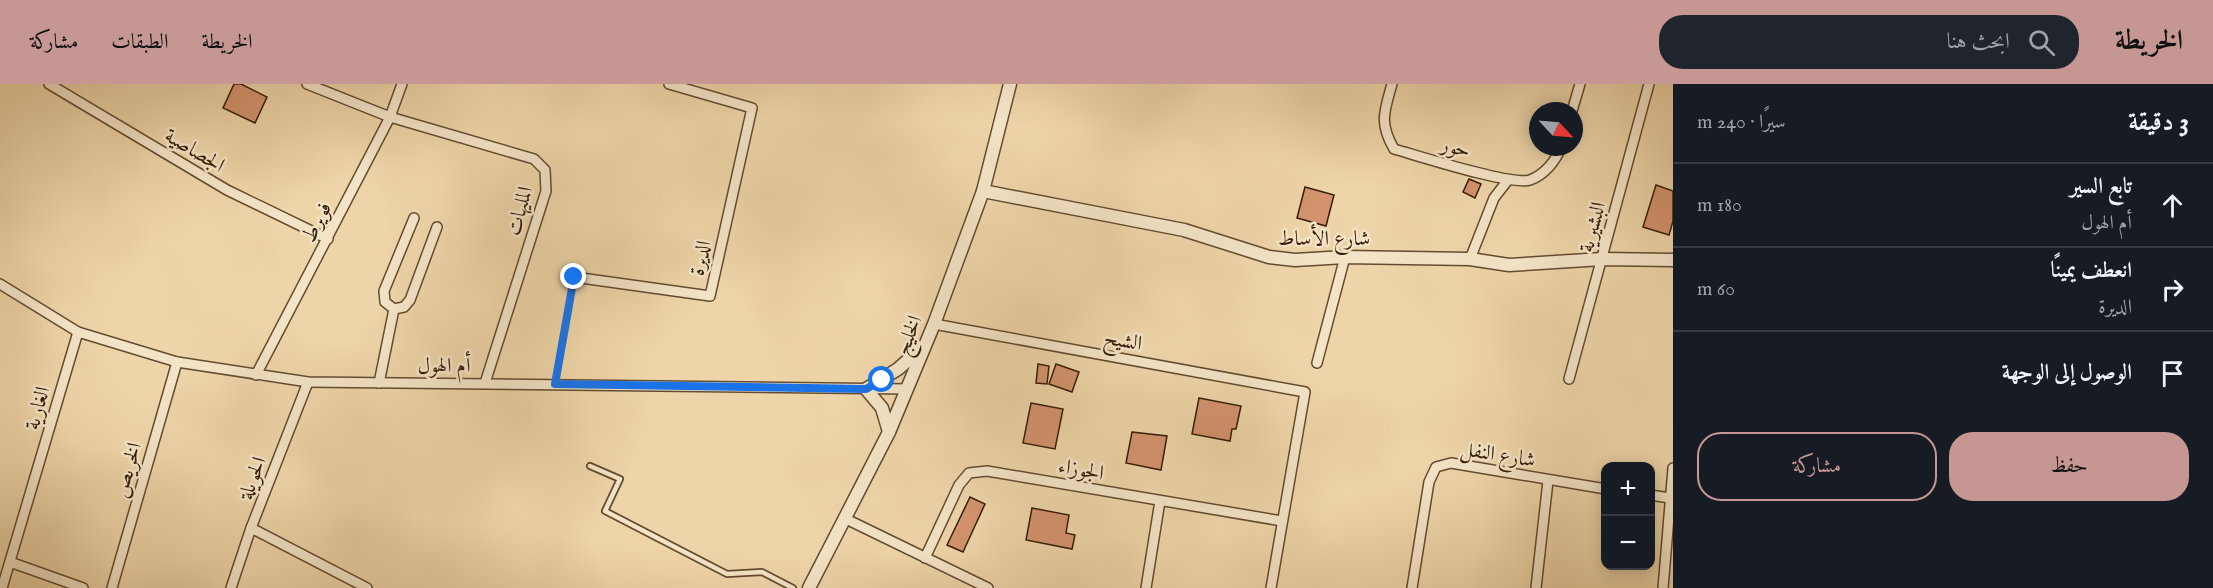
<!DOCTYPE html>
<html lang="ar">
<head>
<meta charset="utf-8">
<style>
  body { margin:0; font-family:"IM FELL English",Amiri,serif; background:#20242c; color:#f1f3f6; direction:rtl }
  .controls { position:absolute; right:18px; bottom:18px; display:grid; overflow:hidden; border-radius:12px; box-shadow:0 3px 15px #0003 }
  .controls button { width:54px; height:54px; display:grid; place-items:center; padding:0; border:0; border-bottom:2px solid #363941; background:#171b24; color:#f1f3f6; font:30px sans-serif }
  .compass { position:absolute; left:1529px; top:18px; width:54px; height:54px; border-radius:50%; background:#171b24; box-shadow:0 3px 15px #0003; rotate:116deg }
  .stop { position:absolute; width:18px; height:18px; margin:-14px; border:4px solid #1a73e8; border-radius:50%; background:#fff }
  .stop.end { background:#1a73e8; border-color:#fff; box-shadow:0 2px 6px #0008 }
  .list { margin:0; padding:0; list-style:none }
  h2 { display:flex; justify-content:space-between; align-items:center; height:78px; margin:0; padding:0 24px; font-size:26px }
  h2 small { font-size:20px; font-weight:400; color:#9ea1a6 }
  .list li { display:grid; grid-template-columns:39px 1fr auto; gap:18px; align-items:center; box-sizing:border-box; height:84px; padding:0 24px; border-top:2px solid #363941 }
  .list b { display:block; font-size:22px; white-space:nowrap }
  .list p { margin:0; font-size:20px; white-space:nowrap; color:#9ea1a6 }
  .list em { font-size:20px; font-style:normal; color:#9ea1a6 }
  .actions { display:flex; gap:12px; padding:18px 24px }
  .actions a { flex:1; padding:14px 0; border:2px solid #c59692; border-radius:24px; text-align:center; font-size:21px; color:#c59692 }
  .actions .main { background:#c59692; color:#111 }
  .icon { flex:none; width:33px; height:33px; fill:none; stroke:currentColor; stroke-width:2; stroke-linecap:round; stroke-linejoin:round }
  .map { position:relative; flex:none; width:1673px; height:504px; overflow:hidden; direction:ltr }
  header { display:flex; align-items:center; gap:36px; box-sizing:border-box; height:84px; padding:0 30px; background:#c59692; color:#111 }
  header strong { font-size:28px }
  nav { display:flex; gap:33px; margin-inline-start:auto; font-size:21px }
  .search { width:420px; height:54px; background:#20242c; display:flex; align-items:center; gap:15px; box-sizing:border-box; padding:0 21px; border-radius:24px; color:#9ea1a6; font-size:22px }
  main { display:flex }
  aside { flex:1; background:#171b24 }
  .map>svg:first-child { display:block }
  .building { fill:#d3936e; stroke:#351d08; stroke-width:1.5 }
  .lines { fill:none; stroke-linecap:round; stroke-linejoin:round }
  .service-casing { stroke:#634b30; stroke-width:8 }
  .minor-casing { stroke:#634b30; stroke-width:12 }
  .tertiary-casing { stroke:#634b30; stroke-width:15 }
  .path { stroke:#351d08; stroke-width:2; stroke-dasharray:4.5 3; stroke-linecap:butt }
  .service { stroke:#f4e4c7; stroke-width:4.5 }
  .minor { stroke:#f4e4c7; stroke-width:9 }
  .tertiary { stroke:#f4e4c7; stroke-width:12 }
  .route { stroke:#1a73e8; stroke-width:8 }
  .labels { text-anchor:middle; stroke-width:5; stroke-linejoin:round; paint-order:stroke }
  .street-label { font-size:21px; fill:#351d08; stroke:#f4e4c7 }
</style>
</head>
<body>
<header>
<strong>الخريطة</strong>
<div class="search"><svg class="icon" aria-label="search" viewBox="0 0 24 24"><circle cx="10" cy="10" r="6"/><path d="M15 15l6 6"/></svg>ابحث هنا</div>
<nav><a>الخريطة</a><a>الطبقات</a><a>مشاركة</a></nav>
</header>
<main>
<aside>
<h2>3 دقيقة<small>سيرًا · 240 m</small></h2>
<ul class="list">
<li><svg class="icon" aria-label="ahead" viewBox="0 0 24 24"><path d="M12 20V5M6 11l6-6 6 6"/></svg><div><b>تابع السير</b><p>أم الهول</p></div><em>180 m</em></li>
<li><svg class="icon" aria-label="right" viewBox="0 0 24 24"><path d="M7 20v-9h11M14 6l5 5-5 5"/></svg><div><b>انعطف يمينًا</b><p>الديرة</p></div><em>60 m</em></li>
<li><svg class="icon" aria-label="arrive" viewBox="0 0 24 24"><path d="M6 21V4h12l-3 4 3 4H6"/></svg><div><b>الوصول إلى الوجهة</b></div></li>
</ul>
<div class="actions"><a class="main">حفظ</a><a>مشاركة</a></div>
</aside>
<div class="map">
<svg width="1673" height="504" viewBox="0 0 1673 504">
  <rect width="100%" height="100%" fill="#eed5a9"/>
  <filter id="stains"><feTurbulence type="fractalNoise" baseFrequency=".00333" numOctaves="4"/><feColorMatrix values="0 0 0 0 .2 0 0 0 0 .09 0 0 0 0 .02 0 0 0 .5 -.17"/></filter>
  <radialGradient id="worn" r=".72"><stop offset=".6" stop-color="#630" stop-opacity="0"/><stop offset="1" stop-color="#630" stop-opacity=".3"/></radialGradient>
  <g class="building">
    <path d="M234,0H241L267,13L255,39L223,24Z"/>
    <path d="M1469,95L1481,100L1475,114L1463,108Z"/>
    <path d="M1656,101L1673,107V137L1669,151L1643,143Z"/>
    <path d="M1305,103L1334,111L1326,142L1297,134Z"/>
    <path d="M1038,280L1049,282L1047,300L1036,299Z"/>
    <path d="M1056,280L1079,288L1072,308L1049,300Z"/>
    <path d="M1199,314L1241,322L1236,345H1232L1230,357L1192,350Z"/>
    <path d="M1031,319L1063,325L1055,365L1023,359Z"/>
    <path d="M1132,348L1167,352L1161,386L1126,379Z"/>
    <path d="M970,413L985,420L963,468L947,461Z"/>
    <path d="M1032,424L1069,431L1066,449L1075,451L1072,465L1026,456Z"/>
  </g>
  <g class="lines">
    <g class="service-casing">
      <path id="service" d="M590,382L620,395L605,427L727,490L762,488L793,504"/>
    </g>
    <g class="minor-casing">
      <g id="minor">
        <path d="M49,0L227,106L328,155"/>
        <path d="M307,0L390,33L534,75L545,86L546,107L485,299"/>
        <path d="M1392,0C1384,28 1379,39 1394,65C1419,72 1512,102 1530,96C1544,91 1556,77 1561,63"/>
        <path d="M1572,27L1580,0"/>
        <path d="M414,134L384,207L385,218L394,225L404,223L410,216L437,143"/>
        <path d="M1470,175L1494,114L1508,96"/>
        <path d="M574,193L710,212L752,24L669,0"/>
        <path d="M0,200L78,248L177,278L308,298L908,305"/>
        <path d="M934,240L1305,308L1271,504"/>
        <path d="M1317,279L1345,173"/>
        <path d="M256,291L390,33L402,0"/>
        <path d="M1569,295L1649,0"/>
        <path d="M379,299L394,225"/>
        <path d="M1650,411L1670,414"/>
        <path d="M844,434L988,504"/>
        <path d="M251,444L367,504"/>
        <path d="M925,474L959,401L969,389L987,387L1282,437"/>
        <path d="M10,478L83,504"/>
        <path d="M2,504L78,248"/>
        <path d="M112,504L177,278"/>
        <path d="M231,504L251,444L308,298"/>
        <path d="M1146,504L1160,417"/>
        <path d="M1412,504L1429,398L1436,383L1451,379L1606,405"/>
        <path d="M1536,504L1548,397"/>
        <path d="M1663,504L1673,384"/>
      </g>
    </g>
    <g class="tertiary-casing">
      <g id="tertiary">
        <path d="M983,107L1184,146L1269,173L1295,176L1345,173L1470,175L1509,181L1602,175L1673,176"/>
        <path d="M889,348L882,324L866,305L898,285L923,263"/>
        <path d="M809,504L889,348L934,240L983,107L1010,0"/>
      </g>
    </g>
    <path class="path" d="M557,291L572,202"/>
    <use href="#service" class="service"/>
    <use href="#minor" class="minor"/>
    <use href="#tertiary" class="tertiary"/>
  </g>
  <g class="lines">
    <path class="route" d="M574,193L555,300L866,305L882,296"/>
  </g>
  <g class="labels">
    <g class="street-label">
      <text transform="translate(1456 63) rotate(15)" y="7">حور</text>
      <text transform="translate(195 66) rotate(31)" y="7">الجصاصية</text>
      <text transform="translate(519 127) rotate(-75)" y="7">المليهات</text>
      <text transform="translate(316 138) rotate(-63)" y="7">فويرط</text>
      <text transform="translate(1592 143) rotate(-75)" y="7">البشيرية</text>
      <text x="1324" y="161">شارع الأساط</text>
      <text transform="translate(700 174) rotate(-77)" y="7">الديرة</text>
      <text transform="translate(908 251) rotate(-68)" y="7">الخليج</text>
      <text transform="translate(1123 256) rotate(10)" y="7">الشيح</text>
      <text x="444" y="288">أم الهول</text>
      <text transform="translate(37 324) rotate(-74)" y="7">الغارية</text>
      <text transform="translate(1498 370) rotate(9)" y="7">شارع النفل</text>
      <text transform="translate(1081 385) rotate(10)" y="7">الجوزاء</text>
      <text transform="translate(127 386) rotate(-74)" y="7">الخريص</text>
      <text transform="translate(252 394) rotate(-69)" y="7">الحويلة</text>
    </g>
  </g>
  <rect width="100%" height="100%" filter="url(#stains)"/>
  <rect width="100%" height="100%" fill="url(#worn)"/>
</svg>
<div class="controls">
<button>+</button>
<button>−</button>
</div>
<svg class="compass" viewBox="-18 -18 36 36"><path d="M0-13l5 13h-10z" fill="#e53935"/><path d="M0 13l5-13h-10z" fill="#9ea1a6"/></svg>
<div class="stop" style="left:882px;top:296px"></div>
<div class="stop end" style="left:574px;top:193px"></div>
</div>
</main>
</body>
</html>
